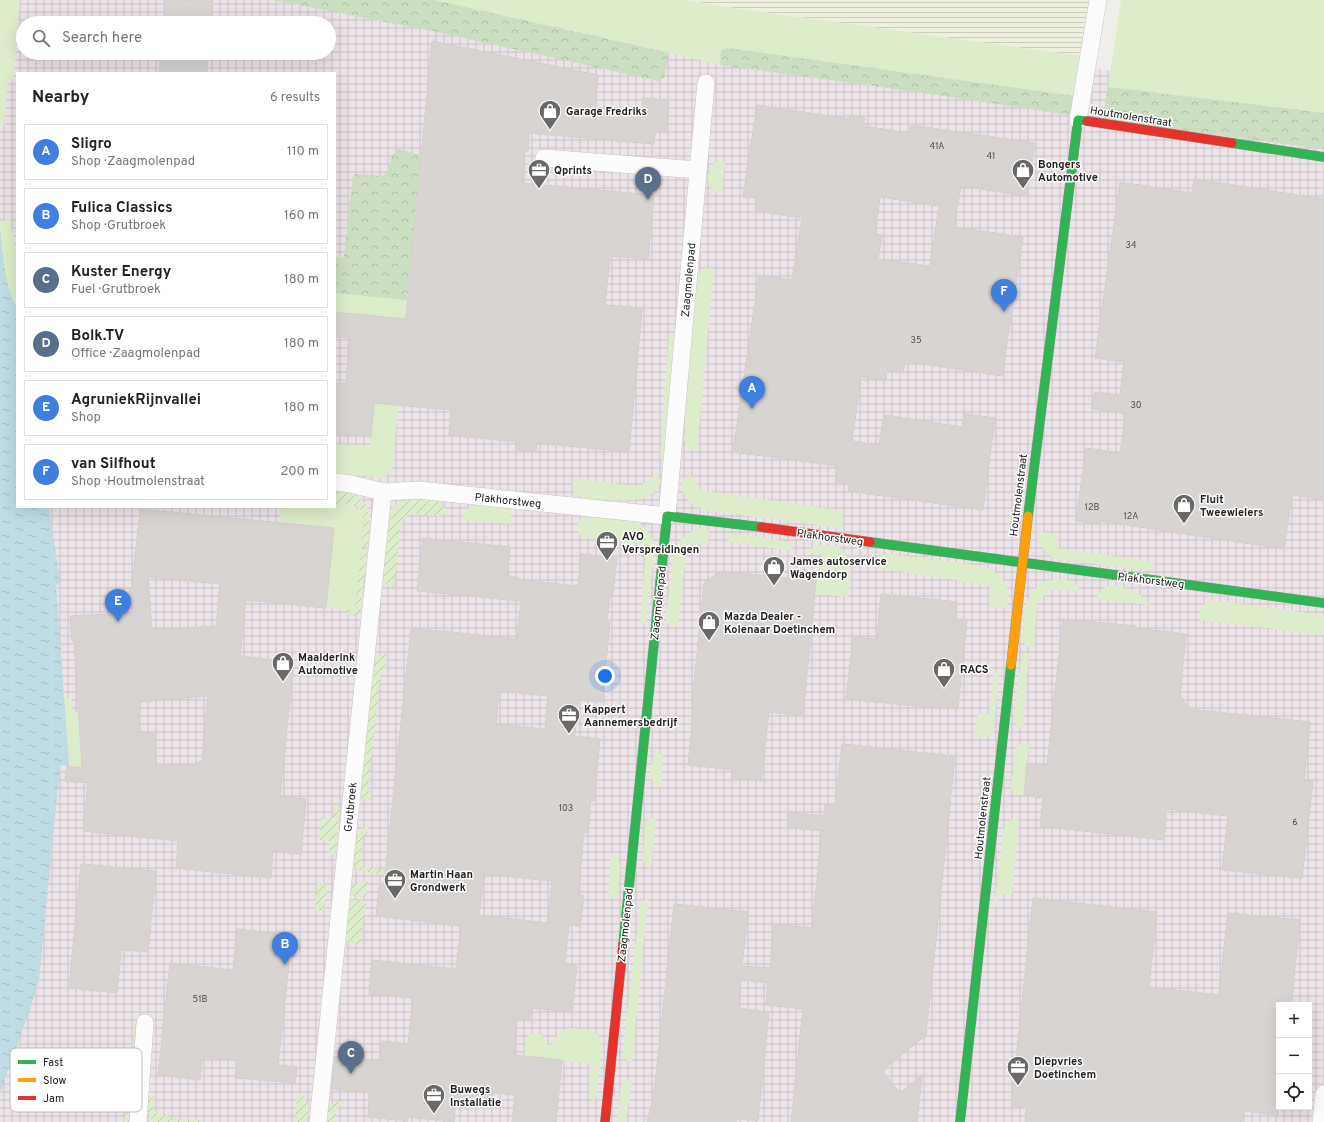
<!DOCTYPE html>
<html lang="en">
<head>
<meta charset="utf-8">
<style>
  body { margin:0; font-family:Overpass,sans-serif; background:#f2f2f2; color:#222 }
  .controls { position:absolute; right:12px; bottom:12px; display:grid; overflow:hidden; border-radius:0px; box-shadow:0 4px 16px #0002 }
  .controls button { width:36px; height:36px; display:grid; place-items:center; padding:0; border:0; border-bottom:1px solid #e0e0e0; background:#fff; color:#222; font:20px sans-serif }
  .you { position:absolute; left:605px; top:676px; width:14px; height:14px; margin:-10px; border:3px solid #fff; border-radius:50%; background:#1a73e8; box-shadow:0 0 0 6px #1a73e833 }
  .badge { display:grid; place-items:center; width:26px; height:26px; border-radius:50%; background:#db2777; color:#fff; font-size:13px; font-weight:700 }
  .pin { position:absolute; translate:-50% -33px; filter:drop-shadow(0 1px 2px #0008) }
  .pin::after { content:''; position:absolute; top:21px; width:14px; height:12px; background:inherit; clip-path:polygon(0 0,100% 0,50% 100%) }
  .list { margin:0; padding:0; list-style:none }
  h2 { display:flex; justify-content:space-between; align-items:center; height:52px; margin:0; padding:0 16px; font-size:17px }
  h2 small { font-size:13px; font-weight:400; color:#767676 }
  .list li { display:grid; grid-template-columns:26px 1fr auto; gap:12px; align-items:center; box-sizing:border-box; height:56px; margin:0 8px 8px; padding:0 8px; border:1px solid #e0e0e0; border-radius:0px }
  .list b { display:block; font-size:15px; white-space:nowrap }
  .list p { margin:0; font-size:13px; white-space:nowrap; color:#767676 }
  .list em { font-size:13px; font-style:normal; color:#767676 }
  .icon { flex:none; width:22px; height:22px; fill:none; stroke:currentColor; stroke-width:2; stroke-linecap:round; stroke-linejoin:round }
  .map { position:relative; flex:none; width:1324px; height:1122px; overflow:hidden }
  .search { position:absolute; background:#fff; box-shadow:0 4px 16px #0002; left:16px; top:16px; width:320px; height:44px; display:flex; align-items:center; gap:10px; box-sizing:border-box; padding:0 14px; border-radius:22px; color:#767676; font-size:15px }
  .panel { position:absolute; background:#fff; box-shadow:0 4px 16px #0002; left:16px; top:72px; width:320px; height:436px; border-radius:0px }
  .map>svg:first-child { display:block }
  .industrial { fill:url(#industrial-grid); fill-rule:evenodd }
  .farmland { fill:url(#farmland-rules) }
  .grass { fill:#ddeccb }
  .forest { fill:url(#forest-crowns) }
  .garden { fill:url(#garden-furrows) }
  .water { fill:url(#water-ripples) }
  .building { fill:#d7d4d2; stroke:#d3d0cc; fill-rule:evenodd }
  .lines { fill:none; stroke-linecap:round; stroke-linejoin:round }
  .street-casing { stroke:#c9c8c7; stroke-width:18 }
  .fast-casing { stroke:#999a82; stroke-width:10 }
  .slow-casing { stroke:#999a82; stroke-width:10 }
  .jam-casing { stroke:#999a82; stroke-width:10 }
  .street { stroke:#fdfcfc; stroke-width:17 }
  .fast { stroke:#30b455; stroke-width:9 }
  .slow { stroke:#ff9f0a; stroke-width:9 }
  .jam { stroke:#e5322d; stroke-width:9 }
  .labels { text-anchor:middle; stroke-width:3; stroke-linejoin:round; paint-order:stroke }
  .number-label { font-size:9px; fill:#4f4e4e }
  .poi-label { font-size:11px; font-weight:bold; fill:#222; stroke:#fff; text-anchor:start }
  .street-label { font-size:11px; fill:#222; stroke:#fff }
  .key { fill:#fff; stroke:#bdbdbd; stroke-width:1 }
  .key-label { font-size:11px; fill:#222 }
</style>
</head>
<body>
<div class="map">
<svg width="1324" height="1122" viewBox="0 0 1324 1122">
  <defs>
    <pattern id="industrial-grid" width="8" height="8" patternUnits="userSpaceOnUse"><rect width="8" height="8" fill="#ede4e9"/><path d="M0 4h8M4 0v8" fill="none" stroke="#cbc3c8"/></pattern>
    <pattern id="farmland-rules" width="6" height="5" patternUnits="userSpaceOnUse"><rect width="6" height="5" fill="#efefdf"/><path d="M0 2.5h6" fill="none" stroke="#cdcdbf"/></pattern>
    <pattern id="forest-crowns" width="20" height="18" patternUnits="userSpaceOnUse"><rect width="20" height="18" fill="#cbdec1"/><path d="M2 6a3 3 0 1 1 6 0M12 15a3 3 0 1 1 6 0" fill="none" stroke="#aebea6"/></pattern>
    <pattern id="garden-furrows" width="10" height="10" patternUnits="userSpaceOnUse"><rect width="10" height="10" fill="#ddeccb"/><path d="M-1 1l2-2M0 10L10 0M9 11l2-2" fill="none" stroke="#bdcaae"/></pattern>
    <pattern id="water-ripples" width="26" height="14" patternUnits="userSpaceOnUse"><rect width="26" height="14" fill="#bfdbe3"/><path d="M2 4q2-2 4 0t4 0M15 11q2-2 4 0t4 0" fill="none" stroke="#a4bcc2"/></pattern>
  </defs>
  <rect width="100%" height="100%" fill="#f0eeeb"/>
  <path class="industrial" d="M0,0H649L1324,104V1122H0ZM23,23H329V53H23ZM17,73H335V507H17ZM1279,1005H1309V1107H1279Z"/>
  <path class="farmland" d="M687,0H1105L1096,58L719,6Z"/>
  <g class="grass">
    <path d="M0,0H20L13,81H8L4,126H0Z"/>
    <path d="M434,0H687L719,6L1096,58L1089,98L727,48L721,51L720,65L602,37Z"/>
    <path d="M1121,0H1324V113L1108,87Z"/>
    <path d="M718,160L725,163L722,192L718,194C703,185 706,170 718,160Z"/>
    <path d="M10,219L17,258V308C4,287 0,245 0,221Z"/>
    <path d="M705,268L714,269L697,451C689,451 686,447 684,440L696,280L699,274Z"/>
    <path d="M335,293L407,300L393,466L390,473L383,478L335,473V444L370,446L379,341L335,312Z"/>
    <path d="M669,334L675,335L665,455H660Z"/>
    <path d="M658,474L661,482C658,490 650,497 641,499C631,501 594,501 585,498C575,496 568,486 575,478L639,487L654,475Z"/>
    <path d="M690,476L693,477L700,490L843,511L842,528L708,511C701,509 695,507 690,502C683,496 675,478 690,476Z"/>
    <path d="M335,504C347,505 359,504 364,517L355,610L326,608L333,528L280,522L281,507H335Z"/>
    <path d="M474,504L504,506L510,510L512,524L462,520C464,512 466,508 474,504Z"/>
    <path d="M583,517L632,520C645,524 652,534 655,547L646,624H640L646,545L582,537L578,532V521Z"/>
    <path d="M699,528L709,530L708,545L687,544L678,625L674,628L669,626L666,618L674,551C678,539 688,533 699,528Z"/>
    <path d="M1038,531L1057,535V548L1154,562L1153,567L1150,571L1053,559L1039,544L1037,538Z"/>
    <path d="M731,533L790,542L794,551L727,542L728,536Z"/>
    <path d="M815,546C821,546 828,545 834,546C855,549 849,582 848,597L815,594L822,554L810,553V549Z"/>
    <path d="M888,554L976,565L992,570L1003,579L1009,593L1008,605L1002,609L989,607L991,586L873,567V561L879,556Z"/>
    <path d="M1056,579C1069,580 1075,579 1081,593L1063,590H1052L1044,596L1037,603L1034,648L1027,647L1022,641C1023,621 1022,597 1041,584C1045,581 1051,580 1056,579Z"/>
    <path d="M1114,585C1129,589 1140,591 1150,605L1096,599C1100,590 1104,587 1114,585Z"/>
    <path d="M1210,600L1324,615V635L1199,620C1200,610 1201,605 1210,600Z"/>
    <path d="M1025,652L1029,654L1023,729L1019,728L1013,720L1022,655Z"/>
    <path d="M996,672H999L994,732C988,739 982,737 974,737L978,713L989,714L994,675Z"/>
    <path d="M64,698H72L73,712H79L89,768L69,766Z"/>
    <path d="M1022,742L1029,744L1024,795H1016L1012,791L1011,786L1016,747Z"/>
    <path d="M663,753L661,788C646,783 649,765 656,754Z"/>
    <path d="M650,818H656L651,868L647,867L643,861L645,823Z"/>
    <path d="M1013,819L1019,820L1012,895L999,894L997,907L994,906L1004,828L1008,822Z"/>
    <path d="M611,854C613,854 615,855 617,856C623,863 618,889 618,898H608Z"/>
    <path d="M648,899L632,1062H628L622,1055L641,901Z"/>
    <path d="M572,1028C585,1030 596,1028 602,1042L596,1100L589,1099L591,1064L524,1056C525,1051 524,1044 526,1039C531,1028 545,1034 547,1044L551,1045C558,1034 559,1030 572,1028Z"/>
    <path d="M627,1080L632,1082L626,1122H617L621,1085Z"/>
  </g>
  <g class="forest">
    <path d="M273,0H434L665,52L668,57L664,78L658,81L432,31Z"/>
    <path d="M727,48L1089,98L1076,116L938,95L720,65L721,51Z"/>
    <path d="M1108,87L1324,113V149L1102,120Z"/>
    <path d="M398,149L421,155L407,300L335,293V257L342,258L344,256L353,176L355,174L383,176C392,169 388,156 398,149Z"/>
  </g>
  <g class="garden">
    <path d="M335,489C374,494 371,514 368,546L361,545C362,534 369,511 355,506C349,504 341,504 335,504Z"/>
    <path d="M414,497C425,498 446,496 445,513C433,524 412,502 401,523L394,588C386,587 384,583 382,575C384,560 385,517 394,507C400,502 407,499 414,497Z"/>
    <path d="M361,549L367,550L361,610C357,616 354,616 347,615L348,610H355Z"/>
    <path d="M380,655H386L385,669L381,672L368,790L371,795V800L362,799L360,795L372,661L375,657Z"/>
    <path d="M335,803H337L340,810L336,849L332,855L330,854L329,853L330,841L319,840L321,818L332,819Z"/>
    <path d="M367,825L368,827V832L363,837L360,866L386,870L385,875L357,870L352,863C353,848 354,836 367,825Z"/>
    <path d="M361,881L368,882L366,896L363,897L350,896L348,893C349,885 354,884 361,881Z"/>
    <path d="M317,883L325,884L327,887L324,909L321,911L315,910Z"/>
    <path d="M354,900L366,901L360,944C357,944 351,944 348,942C341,936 347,912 348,904L350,901Z"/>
    <path d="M135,1021H138L129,1122H124Z"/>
    <path d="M300,1094C310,1101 310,1111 306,1122H294L295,1119L297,1095Z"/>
    <path d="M145,1096H153C153,1100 152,1105 154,1109C159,1119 191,1119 203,1121L201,1122H152L145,1105Z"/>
    <path d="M337,1101L343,1102V1104L336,1109L335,1120L337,1122H325C325,1112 327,1105 337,1101Z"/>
  </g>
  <path class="water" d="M0,229C3,254 4,286 17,308V507H49L60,582L56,585L69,766L60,765L39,980L29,1012L0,1093Z"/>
  <g class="building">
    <path d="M166,0L213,1L211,23H164Z"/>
    <path d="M432,41L598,75L595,111L641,115L643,98L669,100L666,133L655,132L654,144L529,133L528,151H525L522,183L654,195L648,259L610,256L605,305L642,308L629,452L537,443L536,451L516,450L517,442L449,435L451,410L374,403L371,437L335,434V383H346L350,338L335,337V312L406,319Z"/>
    <path d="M161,53H208L207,73H159Z"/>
    <path d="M757,105L850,119V116L865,118L863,126L910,133L911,125L1035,143L1027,196L961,186L954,227L1023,237L1002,376L905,361L903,373L887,370L886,380L861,377L852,441L879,445L884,415L962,427L964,414L995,418L983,510L848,491L849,485L836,483L838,466L733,452L759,275L792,280L802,218L755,211L757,198L743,197ZM880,197L939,206L930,266L878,259L882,235L875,234Z"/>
    <path d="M1194,179L1324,199V500L1292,495L1284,549L1100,521L1099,524L1076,521L1086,448L1120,453L1126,414L1092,409L1095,392L1120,395L1124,362L1095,358L1120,182L1192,193Z"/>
    <path d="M140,509L334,528L326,608L246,600L240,656L294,662L280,796L306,799L301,854L273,851L271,878L176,868L178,841L83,831L88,783L65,781L67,766L82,768L74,641H72L70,616L132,613L129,587L132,588ZM148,577L220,584L216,626L152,630ZM208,696L202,761H199L198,765L156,766L154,732L139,733L138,702Z"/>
    <path d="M423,538L510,547L507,575L523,580L578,586L581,554L617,558L613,594H610L607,622H610L602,702L578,700L575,736L600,739L594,801L591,800L588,833L584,832L578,895L584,896L580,926L569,925L565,964L577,966L572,1012L531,1008L529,1021L517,1020L514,1055L562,1060L556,1122H512L515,1095L495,1093L487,1101L456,1097L454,1122L408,1117V1121L368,1117L369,1093L332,1089L335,1056L380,1061L382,1041L408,1044L413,998L369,994L372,960L456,969L461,926L376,916L380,883H384L411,628L517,639L521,601L417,591ZM499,691L548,696L545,729L496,724ZM484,874L552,881L548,923L479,915Z"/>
    <path d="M721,571L816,581L803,716L769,712L761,781L731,778L733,770L688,765L694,705L692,704L704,583Z"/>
    <path d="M881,594L957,602L956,619L967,620L958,708H946V709L846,699L853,637L877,639Z"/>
    <path d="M1063,619L1136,626V628L1186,634L1180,695L1189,709L1310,722L1304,780L1313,781L1302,878L1222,870L1228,816L1167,809L1164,840L1040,826L1043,798L1024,795L1027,763L1047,765Z"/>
    <path d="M842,744L955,756L926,1035L882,1071L900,1093L922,1075L917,1122H791L803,1009L766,1005L768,983L741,980L738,1008L769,1012L758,1121L737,1119L736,1122H647L654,1094L674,904L748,912L742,966L770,968L774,924L812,928L822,831L787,827L788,812L824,816L825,805L835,806Z"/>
    <path d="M81,864L156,871L148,952L121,950L117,993L69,988Z"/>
    <path d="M1033,898L1157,912L1149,987L1219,995L1228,913L1300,920L1292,997H1290L1289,1005H1279L1278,1115L1243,1111L1242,1122H1025L1026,1108L1011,1106Z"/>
    <path d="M237,929L292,936L278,1065L297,1067L295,1083L236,1078L238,1061L202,1057L200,1080L158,1075L170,963L233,970Z"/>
  </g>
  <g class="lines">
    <g class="street-casing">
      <g id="street">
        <path d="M1078,120L1098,0"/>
        <path d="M544,158L698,170"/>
        <path d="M335,482L351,484L383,492L418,490L667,516L706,83"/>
        <path d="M138,1122L145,1023"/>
        <path d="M318,1122L383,492"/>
        <path d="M1321,1122L1324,1094"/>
      </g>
    </g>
    <g class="fast-casing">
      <g id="fast">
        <path d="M1232,143L1324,157"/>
        <path d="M1028,516L1078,120L1087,121"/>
        <path d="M870,542L1324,603"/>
        <path d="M623,945L667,516L761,527"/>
        <path d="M960,1122L1011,665"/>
      </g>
    </g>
    <g class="slow-casing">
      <path id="slow" d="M1011,665L1028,516"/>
    </g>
    <g class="jam-casing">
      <g id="jam">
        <path d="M1087,121L1232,143"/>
        <path d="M761,527L870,542"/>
        <path d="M605,1122L623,945"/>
      </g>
    </g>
    <use href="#street" class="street"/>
    <use href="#fast" class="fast"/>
    <use href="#slow" class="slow"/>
    <use href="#jam" class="jam"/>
  </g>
  <defs>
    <g id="shop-pin" transform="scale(1.15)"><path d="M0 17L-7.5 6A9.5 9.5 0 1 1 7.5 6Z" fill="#6a6968" stroke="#fff"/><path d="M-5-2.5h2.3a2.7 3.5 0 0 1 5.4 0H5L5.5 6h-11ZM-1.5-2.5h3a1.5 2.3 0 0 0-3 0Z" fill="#fff"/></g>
    <g id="office-pin" transform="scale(1.15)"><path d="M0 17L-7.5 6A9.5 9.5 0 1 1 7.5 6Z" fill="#6a6968" stroke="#fff"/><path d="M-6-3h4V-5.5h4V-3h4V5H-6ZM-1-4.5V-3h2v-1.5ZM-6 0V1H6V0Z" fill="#fff"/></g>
  </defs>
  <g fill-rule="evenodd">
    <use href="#shop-pin" x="550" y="111"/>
    <use href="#office-pin" x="539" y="170"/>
    <use href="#shop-pin" x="1023" y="170"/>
    <use href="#shop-pin" x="1184" y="505"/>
    <use href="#office-pin" x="607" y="542"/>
    <use href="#shop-pin" x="774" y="567"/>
    <use href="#shop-pin" x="709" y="622"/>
    <use href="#shop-pin" x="283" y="663"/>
    <use href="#shop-pin" x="944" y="669"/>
    <use href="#office-pin" x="569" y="715"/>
    <use href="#office-pin" x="395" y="880"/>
    <use href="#office-pin" x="1018" y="1067"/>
    <use href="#office-pin" x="434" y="1095"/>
  </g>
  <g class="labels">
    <g class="number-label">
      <text x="937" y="149">41A</text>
      <text x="991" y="159">41</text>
      <text x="1131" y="248">34</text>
      <text x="916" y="343">35</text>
      <text x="1136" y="408">30</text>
      <text x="1092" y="510">12B</text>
      <text x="1131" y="519">12A</text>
      <text x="566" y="811">103</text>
      <text x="1295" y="825">6</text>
      <text x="200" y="1002">51B</text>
    </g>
    <g class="poi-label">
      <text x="566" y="115">Garage Fredriks</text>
      <text x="1038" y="168">Bongers<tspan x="1038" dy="13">Automotive</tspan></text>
      <text x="554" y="174">Qprints</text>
      <text x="1200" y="503">Fluit<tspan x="1200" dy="13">Tweewielers</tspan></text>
      <text x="622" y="540">AVO<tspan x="622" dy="13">Verspreidingen</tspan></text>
      <text x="790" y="565">James autoservice<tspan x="790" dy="13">Wagendorp</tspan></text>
      <text x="724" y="620">Mazda Dealer -<tspan x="724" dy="13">Kolenaar Doetinchem</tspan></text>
      <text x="298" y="661">Maalderink<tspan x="298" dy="13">Automotive</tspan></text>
      <text x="960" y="673">RACS</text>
      <text x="584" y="713">Kappert<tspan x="584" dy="13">Aannemersbedrijf</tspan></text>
      <text x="410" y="878">Martin Haan<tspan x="410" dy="13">Grondwerk</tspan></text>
      <text x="1034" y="1065">Diepvries<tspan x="1034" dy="13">Doetinchem</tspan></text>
      <text x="450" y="1093">Buwegs<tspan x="450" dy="13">Installatie</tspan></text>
    </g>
    <g class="street-label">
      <text transform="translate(1131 116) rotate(9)" y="4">Houtmolenstraat</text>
      <text transform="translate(688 280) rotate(-85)" y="4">Zaagmolenpad</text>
      <text transform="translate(1018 495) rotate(-83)" y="4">Houtmolenstraat</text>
      <text transform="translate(508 500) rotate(6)" y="4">Plakhorstweg</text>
      <text transform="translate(830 537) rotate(8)" y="4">Plakhorstweg</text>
      <text transform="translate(1151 580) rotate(7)" y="4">Plakhorstweg</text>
      <text transform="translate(658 603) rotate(-84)" y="4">Zaagmolenpad</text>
      <text transform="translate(350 807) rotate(-84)" y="4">Grutbroek</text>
      <text transform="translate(982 818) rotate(-84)" y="4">Houtmolenstraat</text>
      <text transform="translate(625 925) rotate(-84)" y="4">Zaagmolenpad</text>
    </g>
  </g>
  <rect x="10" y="1048" width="132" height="64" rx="6" class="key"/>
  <rect x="18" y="1060" width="18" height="4" fill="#30b455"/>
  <rect x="18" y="1078" width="18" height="4" fill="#ff9f0a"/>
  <rect x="18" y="1096" width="18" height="4" fill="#e5322d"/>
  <g class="key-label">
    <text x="43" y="1066">Fast</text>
    <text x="43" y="1084">Slow</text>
    <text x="43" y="1102">Jam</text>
  </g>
</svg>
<div class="controls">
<button>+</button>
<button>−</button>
<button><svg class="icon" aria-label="locate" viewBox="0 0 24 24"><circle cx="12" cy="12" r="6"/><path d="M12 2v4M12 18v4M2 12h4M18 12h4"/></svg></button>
</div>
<div class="you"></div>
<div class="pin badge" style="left:752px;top:409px;background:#3f7fe0">A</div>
<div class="pin badge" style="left:285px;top:965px;background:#3f7fe0">B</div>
<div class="pin badge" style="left:351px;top:1074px;background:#5c6f8a">C</div>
<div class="pin badge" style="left:648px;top:200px;background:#5c6f8a">D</div>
<div class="pin badge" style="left:118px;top:622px;background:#3f7fe0">E</div>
<div class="pin badge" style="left:1004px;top:312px;background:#3f7fe0">F</div>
<div class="search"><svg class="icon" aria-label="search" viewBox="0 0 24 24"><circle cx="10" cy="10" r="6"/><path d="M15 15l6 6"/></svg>Search here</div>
<section class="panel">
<h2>Nearby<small>6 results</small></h2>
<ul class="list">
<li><span class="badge" style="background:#3f7fe0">A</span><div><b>Sligro</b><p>Shop · Zaagmolenpad</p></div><em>110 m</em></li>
<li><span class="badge" style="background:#3f7fe0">B</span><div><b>Fulica Classics</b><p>Shop · Grutbroek</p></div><em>160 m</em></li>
<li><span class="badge" style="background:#5c6f8a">C</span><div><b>Kuster Energy</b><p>Fuel · Grutbroek</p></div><em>180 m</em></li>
<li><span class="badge" style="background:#5c6f8a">D</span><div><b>Bolk.TV</b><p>Office · Zaagmolenpad</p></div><em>180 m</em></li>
<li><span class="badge" style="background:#3f7fe0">E</span><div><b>AgruniekRijnvallei</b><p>Shop</p></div><em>180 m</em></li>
<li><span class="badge" style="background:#3f7fe0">F</span><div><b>van Silfhout</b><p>Shop · Houtmolenstraat</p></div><em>200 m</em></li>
</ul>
</section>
</div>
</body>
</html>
